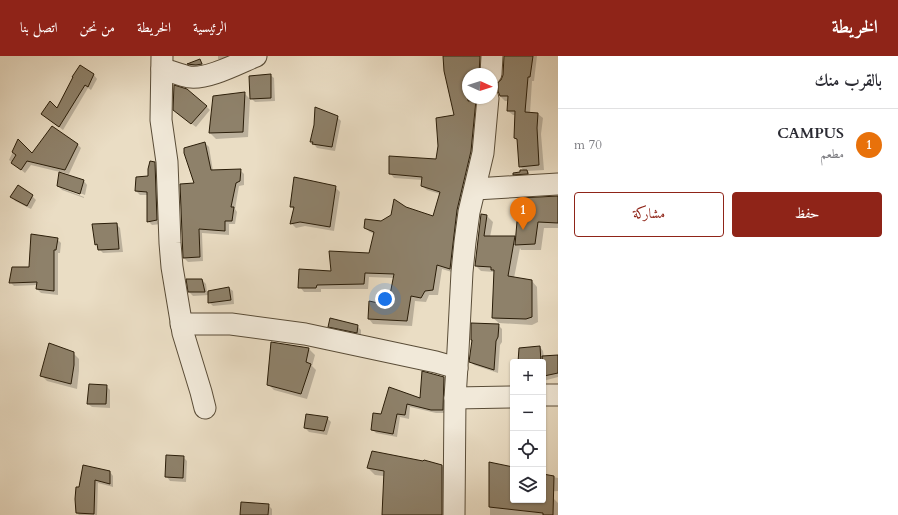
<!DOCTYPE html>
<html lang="ar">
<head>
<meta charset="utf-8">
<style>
  body { margin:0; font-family:Cardo,Amiri,serif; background:#f7f7f7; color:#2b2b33; direction:rtl }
  .controls { position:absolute; right:12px; bottom:12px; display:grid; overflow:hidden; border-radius:4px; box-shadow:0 1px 3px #0004 }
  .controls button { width:36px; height:36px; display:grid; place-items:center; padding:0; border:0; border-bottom:1px solid #e1e1e2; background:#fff; color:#2b2b33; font:20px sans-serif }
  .compass { position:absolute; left:462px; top:12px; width:36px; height:36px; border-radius:50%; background:#fff; box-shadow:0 1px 3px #0004; rotate:93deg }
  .you { position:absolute; left:385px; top:243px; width:14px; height:14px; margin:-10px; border:3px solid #fff; border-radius:50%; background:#1a73e8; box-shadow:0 0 0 6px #1a73e833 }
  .badge { display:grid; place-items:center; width:26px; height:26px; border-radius:50%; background:#8f2418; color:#fff; font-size:13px; font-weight:700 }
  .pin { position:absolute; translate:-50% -33px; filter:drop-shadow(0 1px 2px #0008) }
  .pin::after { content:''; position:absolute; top:21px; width:14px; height:12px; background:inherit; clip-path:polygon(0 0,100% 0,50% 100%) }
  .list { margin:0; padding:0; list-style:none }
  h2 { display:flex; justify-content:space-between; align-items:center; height:52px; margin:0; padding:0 16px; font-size:17px }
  h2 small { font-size:13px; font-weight:400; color:#7c7c81 }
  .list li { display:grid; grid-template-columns:26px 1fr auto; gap:12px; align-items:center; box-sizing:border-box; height:72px; padding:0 16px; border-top:1px solid #e1e1e2 }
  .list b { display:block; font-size:15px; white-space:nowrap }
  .list p { margin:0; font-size:13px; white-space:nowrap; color:#7c7c81 }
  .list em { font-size:13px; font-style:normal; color:#7c7c81 }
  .actions { display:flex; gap:8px; padding:12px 16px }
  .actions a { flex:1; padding:9px 0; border:1px solid #8f2418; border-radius:4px; text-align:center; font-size:14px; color:#8f2418 }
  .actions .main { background:#8f2418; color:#fff }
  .icon { flex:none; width:22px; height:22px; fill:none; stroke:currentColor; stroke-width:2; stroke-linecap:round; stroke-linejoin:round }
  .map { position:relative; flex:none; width:558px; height:459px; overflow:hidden; direction:ltr }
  header { display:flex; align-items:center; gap:24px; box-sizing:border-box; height:56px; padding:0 20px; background:#8f2418; color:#fff }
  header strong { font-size:19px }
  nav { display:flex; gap:22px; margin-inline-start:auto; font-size:14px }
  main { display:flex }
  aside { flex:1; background:#fff }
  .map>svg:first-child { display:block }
  .shadow { fill:#0003 }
  .building { fill:#8e816a; stroke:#2a1d09 }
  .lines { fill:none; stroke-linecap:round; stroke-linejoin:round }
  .minor-casing { stroke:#5a4d38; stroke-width:23 }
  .minor { stroke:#f1e9d9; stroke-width:21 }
</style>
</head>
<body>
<header>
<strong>الخريطة</strong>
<nav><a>الرئيسية</a><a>الخريطة</a><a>من نحن</a><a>اتصل بنا</a></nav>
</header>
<main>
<aside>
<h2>بالقرب منك<small></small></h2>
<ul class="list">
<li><span class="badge" style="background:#e8710a">1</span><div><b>CAMPUS</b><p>مطعم</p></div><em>70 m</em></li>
</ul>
<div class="actions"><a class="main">حفظ</a><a>مشاركة</a></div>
</aside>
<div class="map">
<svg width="558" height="459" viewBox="0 0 558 459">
  <rect width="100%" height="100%" fill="#eaddc4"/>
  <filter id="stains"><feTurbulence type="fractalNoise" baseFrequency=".005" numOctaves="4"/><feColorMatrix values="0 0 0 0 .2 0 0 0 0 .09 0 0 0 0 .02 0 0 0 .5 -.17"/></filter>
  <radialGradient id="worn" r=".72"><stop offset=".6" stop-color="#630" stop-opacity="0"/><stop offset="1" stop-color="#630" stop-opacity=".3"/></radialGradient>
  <g class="shadow">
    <path d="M218,0H238L222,7L218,3Z"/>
    <path d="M444,0H486L483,18H468V42H482L455,217L442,213L438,239H429L426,246L415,245L412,270L373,268L369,263L389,250L394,222L369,221L368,233H321V236H304L300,231L369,198L374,178L370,176L365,172L382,166L405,152L434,162L440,138L427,134L422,130L423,124L394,122L390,117L437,104L455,60Z"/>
    <path d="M505,0H537L534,25H532L530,57L538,58L543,62L541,78L544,114L527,115L529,116V119L516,120L514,118L521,117L524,115L520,110L518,85L515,82L516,59H513L508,55V45H505L500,40V36L495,34L492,35V31L497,29L502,25L504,19Z"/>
    <path d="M200,4L203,8L205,12H192L189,9Z"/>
    <path d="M80,10L94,19L97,23L91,34L88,32L63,74L42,58L58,53Z"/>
    <path d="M270,19L274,22L275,45L255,46L251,42Z"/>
    <path d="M244,37L250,43L248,81L216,83L210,77Z"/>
    <path d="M206,50L210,54L196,71L178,58Z"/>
    <path d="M337,61L341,65L335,95L317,92L311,85Z"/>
    <path d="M18,85L32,98L77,88L81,92L69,118L61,116V117L84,125L87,129L85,139L61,130V132L84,141V142L62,134L58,130L60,116L31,109L25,117L13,107L9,104Z"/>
    <path d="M205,87L209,91L213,115L240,114L244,118V129L239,130L235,153L237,156L235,168H229V179L202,177L203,205L188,206L184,202L195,128Z"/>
    <path d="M154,107L158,111L161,168L152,169L148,165V139H140L136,135L149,121Z"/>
    <path d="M335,131L340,136L334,175L305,170L296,172L291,167L294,154L291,150Z"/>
    <path d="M32,140L36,144L31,153L15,145L12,141Z"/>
    <path d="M558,141V172H544L541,194H521L520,192L514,222L532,225L537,231L538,266L532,269L499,267L493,262L494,216L481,215L476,210L482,159L487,160L493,166L490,181H515L516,183Z"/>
    <path d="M116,168L120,172L123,196L103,197L99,193V191L96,188Z"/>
    <path d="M57,183L61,187L60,197H58V239L41,237L37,233V229L14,230L10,226L30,212Z"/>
    <path d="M202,224L206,228L207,236L229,232L233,235L234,248L213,250L209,246V239L193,240L189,236Z"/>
    <path d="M498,269L502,273V286L500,289L498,317L474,309L470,305L473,285L472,284Z"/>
    <path d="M329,270H357L361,274V280L333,274Z"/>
    <path d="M540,291L543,295L544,301H558V321L543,325V306H519Z"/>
    <path d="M309,293L315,299L312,310L316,314L307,343L274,334L268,328Z"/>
    <path d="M73,297L79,303V315L77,333L47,325L41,319Z"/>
    <path d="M444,322L448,326L446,357H436L410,351L409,363L400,361L397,381L376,377L372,373L381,359L389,333L421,344Z"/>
    <path d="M106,330L110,334V352L92,351L88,348Z"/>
    <path d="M327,362L331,366L327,379L309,376L305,372Z"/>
    <path d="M183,401L187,405L186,426L170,425L167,421Z"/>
    <path d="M490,407L513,412V444H543V442H553L558,447V459H490Z"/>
    <path d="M442,410L449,417L448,459H382L384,420L375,419L368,412Z"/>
    <path d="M83,411L110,416L113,420V431L98,427L97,459H79L77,457Z"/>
    <path d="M543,419L558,422V435L543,436Z"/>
    <path d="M268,449L272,453V459H241Z"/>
  </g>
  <g class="building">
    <path d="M443,0H480L479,18H468V45L476,44L471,95L457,154L450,213L437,209L433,234L425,235L421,242L411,240L407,265L368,263L369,245L388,249L394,218L365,217L364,228L317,229L316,232H298L299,213L331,215L329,195L369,197L374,176L364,172L365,163L381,165L391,159L394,143L406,151L433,160L440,136L421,130L422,121L389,118V100L436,103L438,90L436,62L454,59L444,15Z"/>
    <path d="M504,0H533L530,21H528L525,56L538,57L537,72L539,109L519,111L517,83L514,82L515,55H507L508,40H500L498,35V27L501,24L503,19Z"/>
    <path d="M200,3L202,8L196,9L187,8Z"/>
    <path d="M80,9L94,18L88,31L85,29L59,71L41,58L50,45L57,52L73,21H72Z"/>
    <path d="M271,18V42L250,43L249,20Z"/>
    <path d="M174,29L187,33L207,50L191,68L173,54Z"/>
    <path d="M245,36L243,76L209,77L213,40Z"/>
    <path d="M315,51L338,60L332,91L312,88L313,86H310L314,69Z"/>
    <path d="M52,70L78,88L65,114L27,105L21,114L11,107L16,99L12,96L18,83L32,97Z"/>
    <path d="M205,86L211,114L241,113L240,125L236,127L231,151H234L232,165H225V175L199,173L200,201L183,202L180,128L194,127L184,97V92Z"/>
    <path d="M150,105L155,106V107L157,164L147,166V136L135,135L136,121L148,120V113Z"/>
    <path d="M520,114H527L528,118L513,119V117L520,116Z"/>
    <path d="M59,116L84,124L80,138L57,130Z"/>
    <path d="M294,121L336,130L330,171L300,166L290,168L294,151H290Z"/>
    <path d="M18,129L33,139L27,150L10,141Z"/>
    <path d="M558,140V167L538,166L535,188L515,189L519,142Z"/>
    <path d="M481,158L487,159L484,180H515L508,220L532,224V261L526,263L492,262L494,214H491V211L475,210Z"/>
    <path d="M117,167L119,193L98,194L97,188L95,189L92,168Z"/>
    <path d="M31,178L58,182L56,194H54V235L36,233L37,226L9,227L12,211H29Z"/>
    <path d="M186,223H202L205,236H188Z"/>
    <path d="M229,231L231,244L208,247V235Z"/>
    <path d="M330,262L358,269L357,277L328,271Z"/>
    <path d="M471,267L499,268L498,281L496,285L494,314L469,306L472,284H471Z"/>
    <path d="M271,286L309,292L306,306L311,308L301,338L267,329Z"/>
    <path d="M49,287L74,296V309L71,328L40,320Z"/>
    <path d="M540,290L541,306H518L519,292Z"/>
    <path d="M558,299V317L544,320L542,300Z"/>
    <path d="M422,315L444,321L443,354H431L407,348L405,359L397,358L393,378L371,374L373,357L381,358L389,331L420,342Z"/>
    <path d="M89,328L107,329L106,348H87Z"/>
    <path d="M306,358L328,361L324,375L304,372Z"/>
    <path d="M372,395L423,405L424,404L442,409V459H382L384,415L367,412Z"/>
    <path d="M166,399L184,400L183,422L165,421Z"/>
    <path d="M489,406L513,411V444H543V418L554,420L553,459H543V457L489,451Z"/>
    <path d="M83,409L110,415V428L95,424L94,458L76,457L75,443L76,431H79Z"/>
    <path d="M241,446L269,448L268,459H240Z"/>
  </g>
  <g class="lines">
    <g class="minor-casing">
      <g id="minor">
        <path d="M162,0L161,64L167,106L170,187L172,211L183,277L201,336L205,352"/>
        <path d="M162,13C171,15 180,19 189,21C207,24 239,7 256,0"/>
        <path d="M491,18L492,0"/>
        <path d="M475,133L558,128"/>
        <path d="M181,268H231L305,278L436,306L457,312"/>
        <path d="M543,339H558"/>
        <path d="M455,342L513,341"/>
        <path d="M454,459L455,342L458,294L462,216L465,186L469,156L483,97L488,42"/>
      </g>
    </g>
    <use href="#minor" class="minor"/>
  </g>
  <rect width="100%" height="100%" filter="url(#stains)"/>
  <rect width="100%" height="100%" fill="url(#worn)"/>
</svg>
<div class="controls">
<button>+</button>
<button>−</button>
<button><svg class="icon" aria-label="locate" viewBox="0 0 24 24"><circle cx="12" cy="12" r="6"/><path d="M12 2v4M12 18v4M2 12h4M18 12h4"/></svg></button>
<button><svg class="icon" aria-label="layers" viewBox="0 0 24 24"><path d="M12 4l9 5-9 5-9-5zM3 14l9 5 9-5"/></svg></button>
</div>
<svg class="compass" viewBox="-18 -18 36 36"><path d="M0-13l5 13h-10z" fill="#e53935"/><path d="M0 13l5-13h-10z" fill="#7c7c81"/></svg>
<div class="you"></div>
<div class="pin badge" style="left:523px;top:174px;background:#e8710a">1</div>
</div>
</main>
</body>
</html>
